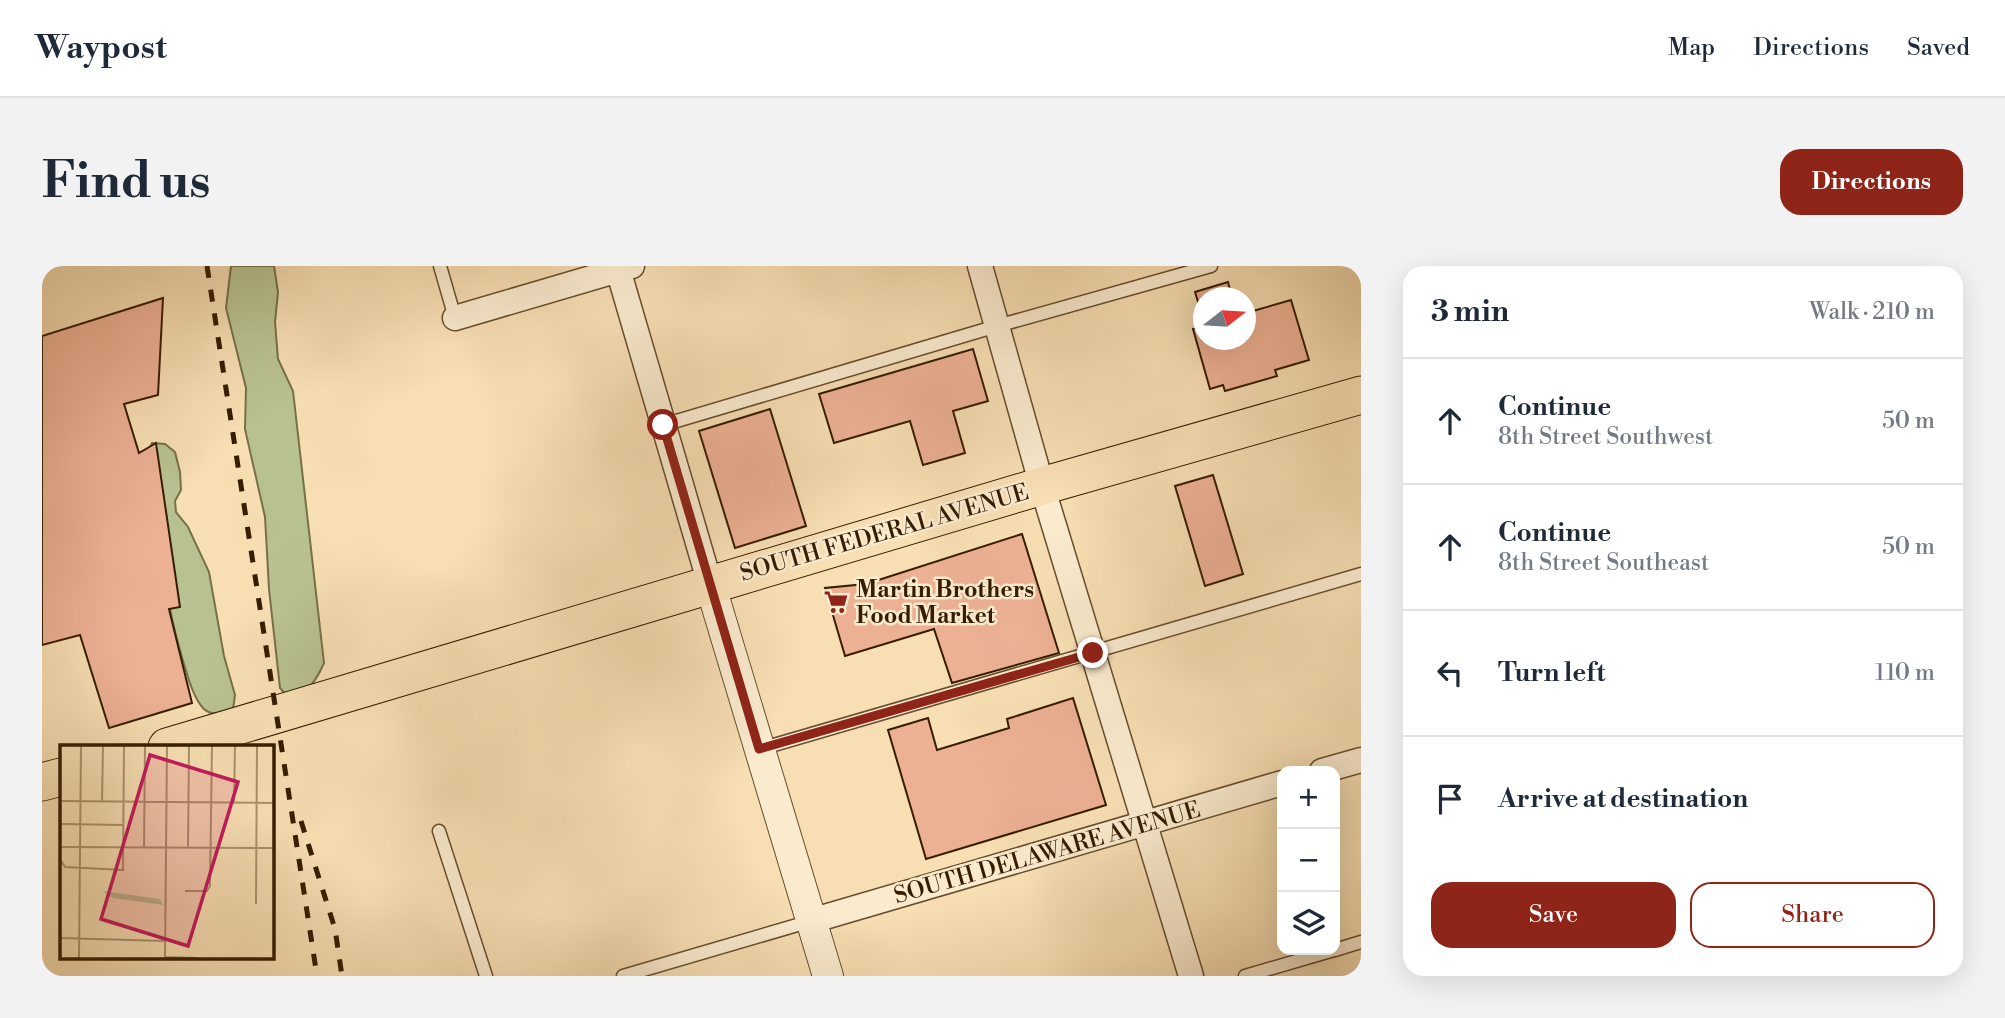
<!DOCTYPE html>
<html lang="en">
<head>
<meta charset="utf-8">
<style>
  body { margin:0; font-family:"Libre Bodoni",serif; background:#f2f2f3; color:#1f2937 }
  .controls { position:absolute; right:21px; bottom:21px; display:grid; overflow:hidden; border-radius:14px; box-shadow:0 7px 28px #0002 }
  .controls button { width:63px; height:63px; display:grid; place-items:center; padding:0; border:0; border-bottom:2px solid #e0e1e3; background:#fff; color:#1f2937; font:35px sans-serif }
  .compass { position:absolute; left:1151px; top:21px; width:63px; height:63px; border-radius:50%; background:#fff; box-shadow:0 7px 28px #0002; rotate:73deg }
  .stop { position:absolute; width:21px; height:21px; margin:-16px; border:5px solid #8f2418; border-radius:50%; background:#fff }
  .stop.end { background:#8f2418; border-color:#fff; box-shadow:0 2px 7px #0008 }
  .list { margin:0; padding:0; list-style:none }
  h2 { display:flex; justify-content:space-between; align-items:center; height:91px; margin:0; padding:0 28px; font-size:30px }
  h2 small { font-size:23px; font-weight:400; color:#747a83 }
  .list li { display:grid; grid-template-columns:46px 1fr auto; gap:21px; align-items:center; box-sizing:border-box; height:126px; padding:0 28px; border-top:2px solid #e0e1e3 }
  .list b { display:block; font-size:26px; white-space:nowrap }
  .list p { margin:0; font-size:23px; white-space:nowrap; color:#747a83 }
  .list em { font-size:23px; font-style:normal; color:#747a83 }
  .actions { display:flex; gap:14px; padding:21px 28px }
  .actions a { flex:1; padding:16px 0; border:2px solid #8f2418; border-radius:21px; text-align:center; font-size:24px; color:#8f2418 }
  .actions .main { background:#8f2418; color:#fff }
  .icon { flex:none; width:38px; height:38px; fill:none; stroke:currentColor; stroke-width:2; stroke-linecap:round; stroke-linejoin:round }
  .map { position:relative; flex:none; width:1319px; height:710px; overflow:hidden; border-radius:21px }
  header { display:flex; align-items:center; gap:42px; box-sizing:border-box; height:98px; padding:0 35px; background:#fff; border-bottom:2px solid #e0e1e3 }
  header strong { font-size:33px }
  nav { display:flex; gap:38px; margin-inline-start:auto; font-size:24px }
  .intro { display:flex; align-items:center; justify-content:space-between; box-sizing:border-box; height:168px; padding:0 42px }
  h1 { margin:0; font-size:49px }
  .button { padding:18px 32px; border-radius:21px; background:#8f2418; color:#fff; font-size:24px; font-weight:700 }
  main { display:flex; gap:42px; padding:0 42px }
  aside { flex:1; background:#fff; border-radius:21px; box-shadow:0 7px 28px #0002 }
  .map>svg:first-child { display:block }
  .green { fill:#b8c290; stroke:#777048; stroke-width:2 }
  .building { fill:#ecb093; stroke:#361d00; stroke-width:2 }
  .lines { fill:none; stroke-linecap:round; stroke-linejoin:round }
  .service-casing { stroke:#664d2d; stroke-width:15 }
  .minor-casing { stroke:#664d2d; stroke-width:27 }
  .tertiary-casing { stroke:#664d2d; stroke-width:32 }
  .primary-casing { stroke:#361d00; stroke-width:39 }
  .service { stroke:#faeace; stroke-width:12 }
  .minor { stroke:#faeace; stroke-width:24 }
  .tertiary { stroke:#faeace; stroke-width:30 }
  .primary { stroke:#f7deb3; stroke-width:37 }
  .rail { stroke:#361d00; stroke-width:5; stroke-dasharray:12 12; stroke-linecap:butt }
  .route { stroke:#8f2418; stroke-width:9 }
  .labels { text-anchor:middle; stroke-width:5; stroke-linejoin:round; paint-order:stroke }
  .street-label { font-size:23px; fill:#361d00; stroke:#faeace }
  .poi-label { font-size:23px; font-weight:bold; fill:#361d00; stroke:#faeace; text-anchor:start }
  .inset-road { fill:none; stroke:#aa916b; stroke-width:2 }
  .view { fill:#c2185b; fill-opacity:0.15; stroke:#c2185b; stroke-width:3.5 }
  .inset-edge { fill:none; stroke:#361d00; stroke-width:3.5 }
</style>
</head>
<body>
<header>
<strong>Waypost</strong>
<nav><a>Map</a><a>Directions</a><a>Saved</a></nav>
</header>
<div class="intro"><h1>Find us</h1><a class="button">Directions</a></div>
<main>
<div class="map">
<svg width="1319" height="710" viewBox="0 0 1319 710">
  <rect width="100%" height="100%" fill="#f7deb3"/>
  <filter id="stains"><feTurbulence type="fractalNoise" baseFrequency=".00286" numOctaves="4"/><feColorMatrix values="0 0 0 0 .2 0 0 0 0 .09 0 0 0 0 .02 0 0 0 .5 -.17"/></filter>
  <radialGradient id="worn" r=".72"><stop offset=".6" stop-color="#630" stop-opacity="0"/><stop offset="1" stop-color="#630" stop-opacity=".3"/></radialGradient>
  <g class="green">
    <path d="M189,0H232L236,26L233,56L236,93L251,125L282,397C274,415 267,426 247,432L238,422L227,323L223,251L203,163L204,122L184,42Z"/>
    <path d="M110,177L123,178L133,186L138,206L139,224L133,235L134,246L146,261L167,306L182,390L193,429L191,443C182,447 169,451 161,442C151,431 146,411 142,398C120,328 115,256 107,184Z"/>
  </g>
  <g class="building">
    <path d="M1186,16L1190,32H1162V55L1153,26Z"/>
    <path d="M121,32L116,129L82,138L97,187L114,177L138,341L127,343L150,437L67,462L38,369L0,379V70Z"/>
    <path d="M1249,34L1267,94L1233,104L1235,110L1183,125L1181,119L1168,123L1151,63L1162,60V74H1204V47Z"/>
    <path d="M931,83L946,135L911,145L923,187L881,199L868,155L792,177L777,128Z"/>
    <path d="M728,143L764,260L693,282L657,165Z"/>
    <path d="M1171,209L1201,308L1163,320L1133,220Z"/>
    <path d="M980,268L1017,387L910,417L892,363L803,390L783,322L824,318Z"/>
    <path d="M1031,432L1064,539L884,593L846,464L886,452L895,484L967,462L965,453Z"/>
  </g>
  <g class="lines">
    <g class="service-casing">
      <g id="service">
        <path d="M398,0L413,52"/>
        <path d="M621,159L955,60L1169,0"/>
        <path d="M718,483L1319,308"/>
        <path d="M397,565L444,710"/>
        <path d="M1293,684L1319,676"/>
        <path d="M581,710L769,655"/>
        <path d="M1203,710L1292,684"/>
      </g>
    </g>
    <g class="minor-casing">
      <g id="minor">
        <path d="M575,0L668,318"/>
        <path d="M938,0L1000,220L1149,710"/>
        <path d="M413,52L590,0"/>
        <path d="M1280,505L1319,494"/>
        <path d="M769,655L1240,517"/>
      </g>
    </g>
    <g class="tertiary-casing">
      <path id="tertiary" d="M668,318L786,710"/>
    </g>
    <g class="primary-casing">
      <g id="primary">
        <path d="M125,481L1000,220L1319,129"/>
        <path d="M0,516L19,511"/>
      </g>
    </g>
    <use href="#service" class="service"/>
    <use href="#minor" class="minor"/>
    <use href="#tertiary" class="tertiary"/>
    <use href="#primary" class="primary"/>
    <g class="rail">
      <path d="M165,0L275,710"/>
      <path d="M259,555L293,663L300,710"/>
    </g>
  </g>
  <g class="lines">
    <path class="route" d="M621,159L717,483L1051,387"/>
  </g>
  <defs>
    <g id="supermarket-bare" transform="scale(1.89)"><path d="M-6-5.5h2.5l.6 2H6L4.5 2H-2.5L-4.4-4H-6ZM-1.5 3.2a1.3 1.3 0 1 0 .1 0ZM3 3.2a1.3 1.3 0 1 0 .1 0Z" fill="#8f2418" stroke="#faeace" stroke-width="2.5" paint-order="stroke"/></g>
  </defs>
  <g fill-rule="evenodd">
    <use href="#supermarket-bare" x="794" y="336"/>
  </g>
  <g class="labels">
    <g class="street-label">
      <text transform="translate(842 266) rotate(-16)" y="8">SOUTH FEDERAL AVENUE</text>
      <text transform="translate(1005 586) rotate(-16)" y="8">SOUTH DELAWARE AVENUE</text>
    </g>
    <g class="poi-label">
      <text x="814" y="331">Martin Brothers<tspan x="814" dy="26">Food Market</tspan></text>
    </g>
  </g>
  <g transform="translate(18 479)">
    <rect width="214" height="214" fill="#f7deb3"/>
    <path d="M42,146L100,154L103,160L53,153Z" fill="#b8c290"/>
    <path class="inset-road" d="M107,1L128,0M0,56L214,58M42,57L43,0M174,58L175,0M0,79L63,80M0,102L214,103M84,103L85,0M128,103L129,0M0,114L5,122L63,125L64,0M125,146H147L150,141L152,0M196,159L197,0M0,193L104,196M105,212L137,213M19,213L21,0M105,213L107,0"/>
    <path class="view" d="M90,10L178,37L128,201L41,174Z"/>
    <rect width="214" height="214" class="inset-edge"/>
  </g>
  <rect width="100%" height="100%" filter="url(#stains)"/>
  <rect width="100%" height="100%" fill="url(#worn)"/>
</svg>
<div class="controls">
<button>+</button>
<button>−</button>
<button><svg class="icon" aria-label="layers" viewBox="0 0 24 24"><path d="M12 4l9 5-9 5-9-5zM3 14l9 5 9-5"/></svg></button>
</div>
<svg class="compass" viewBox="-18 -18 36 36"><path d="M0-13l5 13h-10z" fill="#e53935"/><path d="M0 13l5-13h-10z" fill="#747a83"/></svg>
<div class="stop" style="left:621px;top:159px"></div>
<div class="stop end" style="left:1051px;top:387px"></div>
</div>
<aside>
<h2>3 min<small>Walk · 210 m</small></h2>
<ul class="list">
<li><svg class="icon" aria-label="ahead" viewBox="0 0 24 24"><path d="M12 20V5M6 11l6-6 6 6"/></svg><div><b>Continue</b><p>8th Street Southwest</p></div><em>50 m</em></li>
<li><svg class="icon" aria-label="ahead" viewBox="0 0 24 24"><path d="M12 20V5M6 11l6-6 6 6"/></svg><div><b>Continue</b><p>8th Street Southeast</p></div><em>50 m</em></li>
<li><svg class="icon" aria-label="left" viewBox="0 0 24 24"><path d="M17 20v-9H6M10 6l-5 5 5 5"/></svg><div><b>Turn left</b></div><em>110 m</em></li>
<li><svg class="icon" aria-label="arrive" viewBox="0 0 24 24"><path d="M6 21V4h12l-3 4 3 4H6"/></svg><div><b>Arrive at destination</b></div></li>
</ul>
<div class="actions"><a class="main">Save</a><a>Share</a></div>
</aside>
</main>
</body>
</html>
